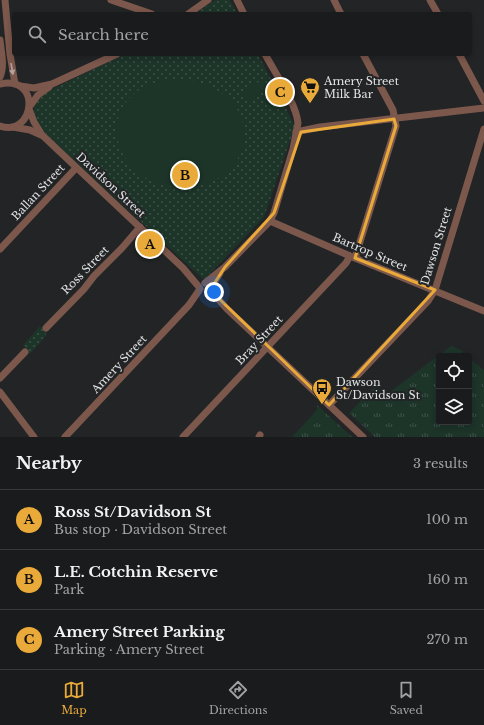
<!DOCTYPE html>
<html lang="en">
<head>
<meta charset="utf-8">
<style>
  body { margin:0; font-family:"Libre Baskerville",serif; background:#272829; color:#f1f3f6 }
  .controls { position:absolute; right:12px; bottom:12px; display:grid; overflow:hidden; border-radius:4px; box-shadow:0 2px 6px #0003 }
  .controls button { width:36px; height:36px; display:grid; place-items:center; padding:0; border:0; border-bottom:1px solid #38393b; background:#1a1b1c; color:#f1f3f6; font:20px sans-serif }
  .you { position:absolute; left:214px; top:292px; width:14px; height:14px; margin:-10px; border:3px solid #fff; border-radius:50%; background:#1a73e8; box-shadow:0 0 0 6px #1a73e833 }
  .badge { display:grid; place-items:center; width:26px; height:26px; border-radius:50%; background:#eaaa39; color:#111; font-size:13px; font-weight:700 }
  .pin { position:absolute; translate:-50% -50%; border:2px solid #fff; box-shadow:0 1px 4px #0006 }
  .list { margin:0; padding:0; list-style:none }
  h2 { display:flex; justify-content:space-between; align-items:center; height:52px; margin:0; padding:0 16px; font-size:17px }
  h2 small { font-size:13px; font-weight:400; color:#9fa1a3 }
  .list li { display:grid; grid-template-columns:26px 1fr auto; gap:12px; align-items:center; box-sizing:border-box; height:60px; padding:0 16px; border-top:1px solid #38393b }
  .list b { display:block; font-size:15px; white-space:nowrap }
  .list p { margin:0; font-size:13px; white-space:nowrap; color:#9fa1a3 }
  .list em { font-size:13px; font-style:normal; color:#9fa1a3 }
  .icon { flex:none; width:22px; height:22px; fill:none; stroke:currentColor; stroke-width:2; stroke-linecap:round; stroke-linejoin:round }
  .map { position:relative; flex:none; width:484px; height:437px; overflow:hidden }
  .search { position:absolute; background:#1a1b1c; box-shadow:0 2px 6px #0003; left:12px; right:12px; top:12px; height:44px; display:flex; align-items:center; gap:10px; box-sizing:border-box; padding:0 14px; border-radius:4px; color:#9fa1a3; font-size:15px }
  .sheet { height:232px; background:#1a1b1c }
  nav { display:flex; justify-content:space-around; align-items:center; box-sizing:border-box; height:56px; border-top:1px solid #38393b; background:#1a1b1c; font-size:11px; color:#9fa1a3 }
  nav a { display:grid; justify-items:center; gap:2px }
  nav .on { color:#eaaa39 }
  .map>svg:first-child { display:block }
  .grass { fill:url(#grass-tufts) }
  .park { fill:url(#park-dots) }
  .pitch { fill:#1d3429 }
  .lines { fill:none; stroke-linecap:round; stroke-linejoin:round }
  .minor { stroke:#7b574c; stroke-width:7 }
  .oneway { fill:#b3a39f }
  .marked { fill:none; stroke:#eaaa39; stroke-width:3; stroke-linejoin:round }
  .labels { text-anchor:middle; stroke-width:4; stroke-linejoin:round; paint-order:stroke }
  .poi-label { font-size:11px; fill:#e1e2e3; stroke:#222426; text-anchor:start }
  .street-label { font-size:11px; fill:#e1e2e3; stroke:#222426 }
</style>
</head>
<body>
<div class="map">
<svg width="484" height="437" viewBox="0 0 484 437">
  <defs>
    <pattern id="grass-tufts" width="24" height="20" patternUnits="userSpaceOnUse"><rect width="24" height="20" fill="#1d3429"/><path d="M3 7l-1-3M5 7V3M7 7l1-3M15 17l-1-3M17 17v-4M19 17l1-3" fill="none" stroke="#3e5148"/></pattern>
    <pattern id="park-dots" width="8" height="8" patternUnits="userSpaceOnUse"><rect width="8" height="8" fill="#1d3429"/><path d="M2 2h.1M6 6h.1" fill="none" stroke="#3e5148" stroke-width="1.8" stroke-linecap="round"/></pattern>
  </defs>
  <rect width="100%" height="100%" fill="#222426"/>
  <g class="grass">
    <path d="M451,346L463,351L462,353L466,356H439V422H469V358L484,370V437H375L349,413L375,386L386,395Z"/>
    <path d="M317,405L352,437H292L317,410Z"/>
  </g>
  <g class="park">
    <path d="M215,0H230L237,14H195Z"/>
    <path d="M125,54H258L295,126L264,217L204,280L45,133L40,127L33,111L37,99L48,91Z"/>
    <path d="M40,326L46,333V336L30,354L23,345Z"/>
  </g>
  <g class="pitch">
    <path d="M170,79C192,79 215,84 231,101C259,132 240,177 201,185C115,205 79,93 170,79Z"/>
    <path d="M264,79L269,89L248,101L243,91Z"/>
  </g>
  <g class="lines">
    <g class="minor">
      <path d="M5,0L10,54L15,84"/>
      <path d="M111,0L152,14"/>
      <path d="M237,0L244,14"/>
      <path d="M334,0L341,14"/>
      <path d="M430,0L438,14"/>
      <path d="M188,14L208,0"/>
      <path d="M0,40C1,51 5,66 0,77"/>
      <path d="M459,54L484,101"/>
      <path d="M0,84C43,75 34,138 0,126"/>
      <path d="M20,86L34,88L52,84L117,54"/>
      <path d="M30,106L38,95L49,87"/>
      <path d="M29,109L34,122L42,135L183,268L199,287"/>
      <path d="M13,127L30,130L41,135"/>
      <path d="M296,132L320,127L484,108"/>
      <path d="M270,221L350,256L484,311"/>
      <path d="M0,249L76,168"/>
      <path d="M355,258L396,126L393,110L363,54"/>
      <path d="M205,283L225,267L270,221L274,213L293,149L298,123C296,103 275,73 265,54"/>
      <path d="M210,288L220,273"/>
      <path d="M210,290L227,309L363,437"/>
      <path d="M46,328L84,289L94,276L122,248L140,227"/>
      <path d="M0,378L25,352"/>
      <path d="M0,392L34,437"/>
      <path d="M329,405L428,301L435,290L484,129"/>
      <path d="M65,437L189,305L200,289"/>
      <path d="M183,437L346,263L350,256"/>
      <path d="M259,437L260,435"/>
    </g>
  </g>
  <defs><path id="oneway-solid" d="M-6-.8H1V-3.2L6.5 0L1 3.2V.8H-6Z"/></defs>
  <use class="oneway" href="#oneway-solid" transform="translate(12 69) rotate(80)"/>
  <path class="marked" d="M394,119L396,126L355,258L435,290L329,405L210,290L225,267L274,213L301,132Z"/>
  <defs>
    <g id="supermarket-pin" transform="scale(1)"><path d="M0 17L-7.5 6A9.5 9.5 0 1 1 7.5 6Z" fill="#eaaa39" stroke="#222426"/><path d="M-6-5.5h2.5l.6 2H6L4.5 2H-2.5L-4.4-4H-6ZM-1.5 3.2a1.3 1.3 0 1 0 .1 0ZM3 3.2a1.3 1.3 0 1 0 .1 0Z" fill="#111"/></g>
    <g id="bus-pin" transform="scale(1)"><path d="M0 17L-7.5 6A9.5 9.5 0 1 1 7.5 6Z" fill="#eaaa39" stroke="#222426"/><path d="M-5-6H5V4H4V6H2V4H-2V6H-4V4H-5ZM-3.5-4V0h7V-4ZM-3.5 1.2v1.5H-2V1.2ZM2 1.2v1.5H3.5V1.2Z" fill="#111"/></g>
  </defs>
  <g fill-rule="evenodd">
    <use href="#supermarket-pin" x="310" y="87"/>
    <use href="#bus-pin" x="322" y="388"/>
  </g>
  <g class="labels">
    <g class="poi-label">
      <text x="324" y="85">Amery Street<tspan x="324" dy="13">Milk Bar</tspan></text>
      <text x="336" y="386">Dawson<tspan x="336" dy="13">St/Davidson St</tspan></text>
    </g>
    <g class="street-label">
      <text transform="translate(111 185) rotate(43)" y="4">Davidson Street</text>
      <text transform="translate(38 192) rotate(-47)" y="4">Ballan Street</text>
      <text transform="translate(436 246) rotate(-73)" y="4">Dawson Street</text>
      <text transform="translate(370 252) rotate(23)" y="4">Bartrop Street</text>
      <text transform="translate(85 270) rotate(-46)" y="4">Ross Street</text>
      <text transform="translate(259 340) rotate(-47)" y="4">Bray Street</text>
      <text transform="translate(119 364) rotate(-47)" y="4">Amery Street</text>
    </g>
  </g>
</svg>
<div class="controls">
<button><svg class="icon" aria-label="locate" viewBox="0 0 24 24"><circle cx="12" cy="12" r="6"/><path d="M12 2v4M12 18v4M2 12h4M18 12h4"/></svg></button>
<button><svg class="icon" aria-label="layers" viewBox="0 0 24 24"><path d="M12 4l9 5-9 5-9-5zM3 14l9 5 9-5"/></svg></button>
</div>
<div class="you"></div>
<div class="pin badge" style="left:150px;top:244px">A</div>
<div class="pin badge" style="left:185px;top:175px">B</div>
<div class="pin badge" style="left:280px;top:92px">C</div>
<div class="search"><svg class="icon" aria-label="search" viewBox="0 0 24 24"><circle cx="10" cy="10" r="6"/><path d="M15 15l6 6"/></svg>Search here</div>
</div>
<section class="sheet">
<h2>Nearby<small>3 results</small></h2>
<ul class="list">
<li><span class="badge">A</span><div><b>Ross St/Davidson St</b><p>Bus stop · Davidson Street</p></div><em>100 m</em></li>
<li><span class="badge">B</span><div><b>L.E. Cotchin Reserve</b><p>Park</p></div><em>160 m</em></li>
<li><span class="badge">C</span><div><b>Amery Street Parking</b><p>Parking · Amery Street</p></div><em>270 m</em></li>
</ul>
</section>
<nav>
<a class="on"><svg class="icon" aria-label="map" viewBox="0 0 24 24"><path d="M3 6l6-2 6 2 6-2v14l-6 2-6-2-6 2zM9 4v14M15 6v14"/></svg>Map</a>
<a><svg class="icon" aria-label="directions" viewBox="0 0 24 24"><path d="M12 3l9 9-9 9-9-9zM9 14v-3h6M13 9l2 2-2 2"/></svg>Directions</a>
<a><svg class="icon" aria-label="saved" viewBox="0 0 24 24"><path d="M7 4h10v16l-5-4-5 4z"/></svg>Saved</a>
</nav>
</body>
</html>
